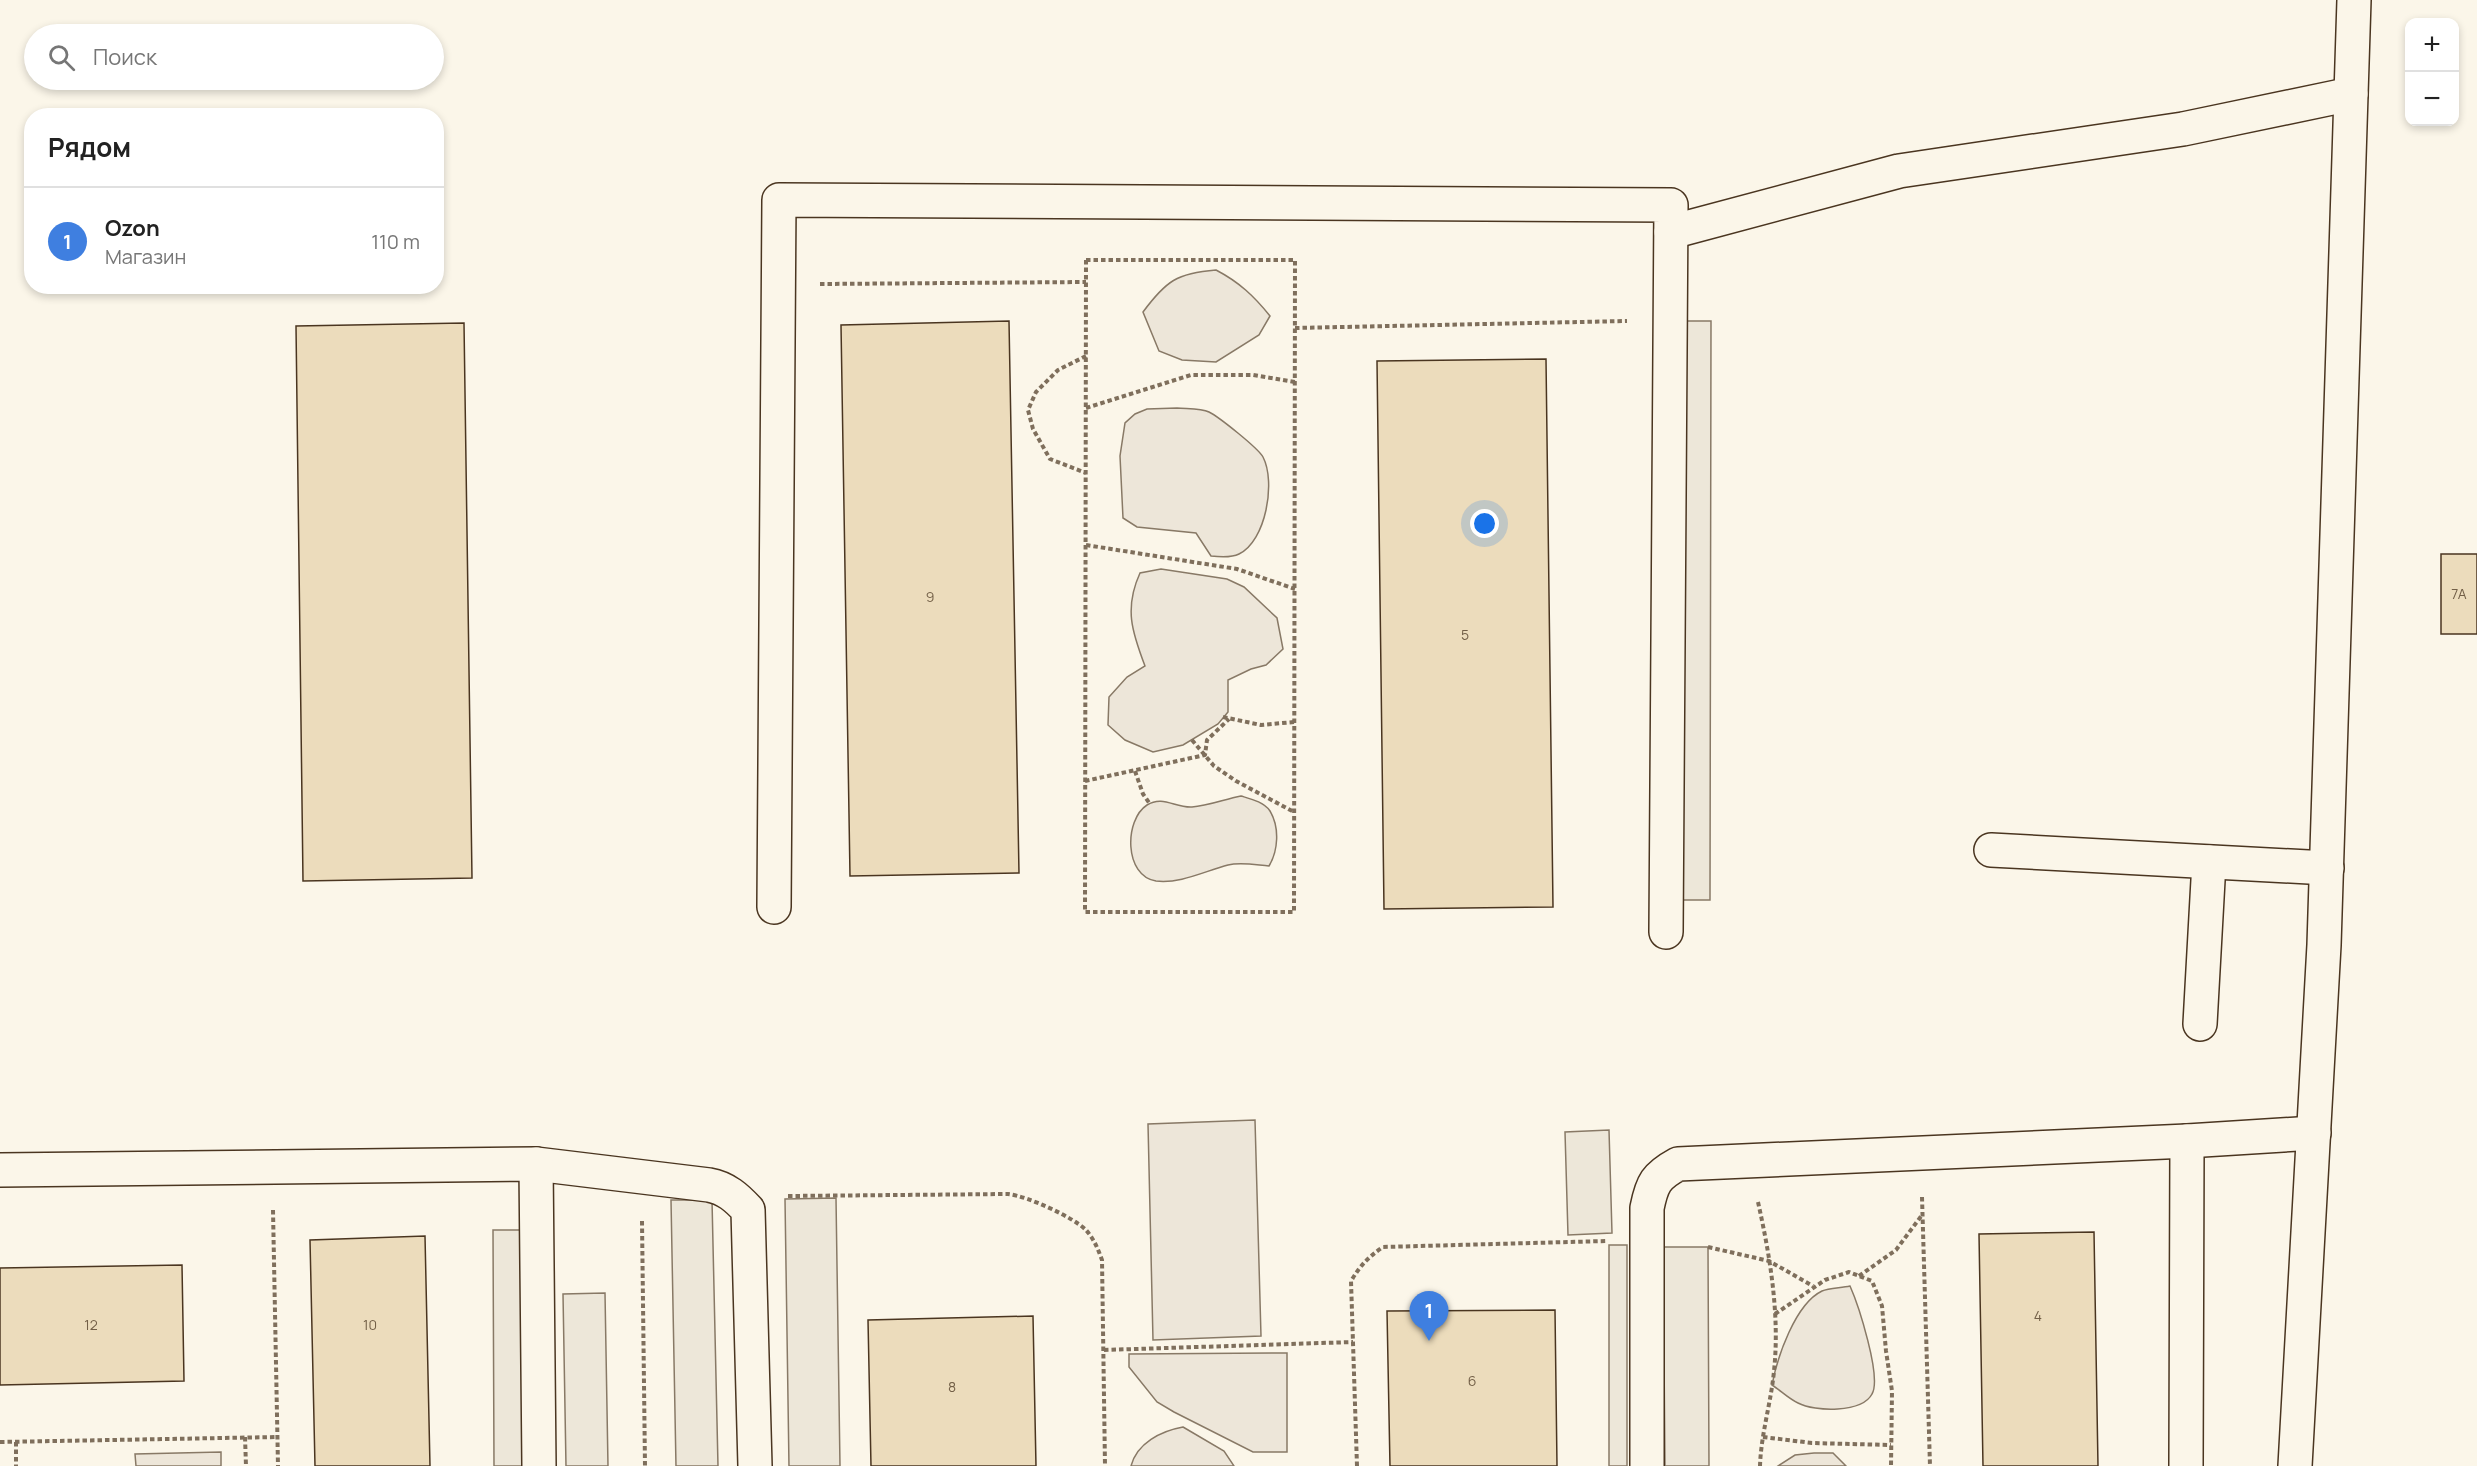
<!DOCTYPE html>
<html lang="ru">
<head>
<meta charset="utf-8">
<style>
  body { margin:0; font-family:Manrope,sans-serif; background:#f2f2f2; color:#222 }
  .controls { position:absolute; right:18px; top:18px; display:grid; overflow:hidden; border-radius:12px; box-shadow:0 3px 9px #0003 }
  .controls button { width:54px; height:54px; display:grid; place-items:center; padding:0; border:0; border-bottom:2px solid #e0e0e0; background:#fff; color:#222; font:30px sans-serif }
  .you { position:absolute; left:1485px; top:524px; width:21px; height:21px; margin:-15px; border:4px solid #fff; border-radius:50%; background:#1a73e8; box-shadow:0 0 0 9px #1a73e833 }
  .badge { display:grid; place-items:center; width:39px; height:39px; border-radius:50%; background:#c62828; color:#fff; font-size:20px; font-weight:700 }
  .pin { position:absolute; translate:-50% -50px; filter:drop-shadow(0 2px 3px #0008) }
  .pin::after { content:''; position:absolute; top:32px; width:21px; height:18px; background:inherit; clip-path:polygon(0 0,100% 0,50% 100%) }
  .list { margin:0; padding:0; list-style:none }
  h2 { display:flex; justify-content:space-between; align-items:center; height:78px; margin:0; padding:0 24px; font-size:26px }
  h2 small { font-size:20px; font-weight:400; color:#767676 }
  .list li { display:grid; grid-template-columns:39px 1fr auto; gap:18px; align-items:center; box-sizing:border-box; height:108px; padding:0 24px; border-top:2px solid #e0e0e0 }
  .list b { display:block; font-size:22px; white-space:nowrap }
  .list p { margin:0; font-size:20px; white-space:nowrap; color:#767676 }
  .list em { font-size:20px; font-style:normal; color:#767676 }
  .icon { flex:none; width:33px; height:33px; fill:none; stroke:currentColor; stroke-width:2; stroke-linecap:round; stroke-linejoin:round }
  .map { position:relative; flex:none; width:2477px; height:1466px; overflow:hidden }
  .search { position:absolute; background:#fff; box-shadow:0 3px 9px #0003; left:24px; top:24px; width:420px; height:66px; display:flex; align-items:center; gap:15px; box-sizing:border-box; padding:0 21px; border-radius:33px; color:#767676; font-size:22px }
  .panel { position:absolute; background:#fff; box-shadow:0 3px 9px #0003; left:24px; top:108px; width:420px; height:186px; border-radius:24px }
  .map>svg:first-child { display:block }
  .green { fill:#ede6d9; stroke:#887966; stroke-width:1.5 }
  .parking { fill:#ede7d9; stroke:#887966; stroke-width:1.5 }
  .building { fill:#ecdcbc; stroke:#4a3520; stroke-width:1.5 }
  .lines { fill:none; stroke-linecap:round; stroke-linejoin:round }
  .minor-casing { stroke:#4a3520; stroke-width:36 }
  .path { stroke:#7f6f5c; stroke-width:4; stroke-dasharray:4.5 3; stroke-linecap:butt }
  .minor { stroke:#fbf6e9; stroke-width:33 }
  .labels { text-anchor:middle; stroke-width:4.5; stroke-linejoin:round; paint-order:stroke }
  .number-label { font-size:14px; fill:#725f47 }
</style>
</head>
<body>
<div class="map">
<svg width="2477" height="1466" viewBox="0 0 2477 1466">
  <rect width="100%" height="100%" fill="#fbf6e9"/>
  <g class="green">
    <path d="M1216,270C1239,282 1254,296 1270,316L1259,335L1216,362L1182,360L1159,351L1143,312C1166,281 1177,273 1216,270Z"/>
    <path d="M1177,408C1187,409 1201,408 1209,412C1219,417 1258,448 1263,457C1276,482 1266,541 1239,554C1231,558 1220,557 1211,556L1196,533L1137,527L1123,518L1120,456L1125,423L1135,414L1147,409Z"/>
    <path d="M1161,569L1227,579L1244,587L1277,618L1283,649L1266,665L1251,669L1228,680V712L1218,724L1183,745L1153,752L1125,740L1108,725L1109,697L1127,677L1145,666C1132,632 1124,608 1140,573Z"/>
    <path d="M1241,796C1251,799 1264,802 1270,811C1280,828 1278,851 1269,866C1256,865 1241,862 1228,865C1205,871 1180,884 1156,881C1124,876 1124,820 1147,805C1163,795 1175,808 1192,807C1208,806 1225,799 1241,796Z"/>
    <path d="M1255,1120L1261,1336L1153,1340L1148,1124Z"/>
    <path d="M1850,1286C1858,1304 1882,1377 1872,1394C1862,1413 1815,1412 1798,1403C1789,1399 1780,1390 1772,1385C1777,1358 1795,1304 1822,1291C1829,1288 1841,1288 1850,1286Z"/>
    <path d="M1287,1353V1452H1253L1174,1412L1157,1402L1129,1367V1354Z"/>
    <path d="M1183,1427L1224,1451L1234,1466H1131C1137,1443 1161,1431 1183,1427Z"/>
    <path d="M221,1452V1466H136L135,1454Z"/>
    <path d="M1814,1453H1833L1846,1466H1778L1795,1455Z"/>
  </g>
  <g class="parking">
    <path d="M1670,321H1711L1710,900H1667Z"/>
    <path d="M1609,1130L1612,1233L1568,1235L1565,1132Z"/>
    <path d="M836,1198L840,1466H789L785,1199Z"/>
    <path d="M671,1200H712L718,1466H676Z"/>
    <path d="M493,1230H527L529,1466H494Z"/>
    <rect x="1609" y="1245" width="18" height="221"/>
    <path d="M1663,1247H1708L1709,1466H1665Z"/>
    <path d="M605,1293L608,1466H566L563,1294Z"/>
  </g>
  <g class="building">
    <path d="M1009,321L1019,873L850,876L841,325Z"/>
    <path d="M464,323L472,878L303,881L296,326Z"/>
    <path d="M1546,359L1553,907L1384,909L1377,361Z"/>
    <rect x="2441" y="554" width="36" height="80"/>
    <path d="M2094,1232L2098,1466H1983L1979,1234Z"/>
    <path d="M425,1236L430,1466H315L310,1240Z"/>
    <path d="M182,1265L184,1381L0,1385V1268Z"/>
    <path d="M1555,1310L1557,1466H1390L1387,1311Z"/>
    <path d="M1033,1316L1036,1466H871L868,1320Z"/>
  </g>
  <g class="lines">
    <g class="minor-casing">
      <g id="minor">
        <path d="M1671,232L1899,171L2183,129L2351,94"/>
        <path d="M1991,850L2327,868"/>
        <path d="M774,907L779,200L1671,205L1666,932"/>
        <path d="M2200,1024L2209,862"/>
        <path d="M536,1164L709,1185C726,1188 737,1198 748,1210L755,1466"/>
        <path d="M0,1170L536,1164L539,1466"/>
        <path d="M1647,1466V1208C1652,1183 1656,1176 1678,1164L2187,1141L2314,1133"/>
        <path d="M2186,1466L2187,1141"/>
        <path d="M2295,1466L2324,945L2354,0"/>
      </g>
    </g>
    <g class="path">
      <path d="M1086,260H1295L1294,912H1085Z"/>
      <path d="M820,284L1086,282"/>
      <path d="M1295,328L1627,321"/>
      <path d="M1086,356L1058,370L1036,392L1028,410L1033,429L1050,459L1086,473"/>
      <path d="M1086,408L1191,375H1253L1295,382"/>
      <path d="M1086,545L1237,569L1295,589"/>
      <path d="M1223,717L1261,725L1294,722"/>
      <path d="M1192,740L1214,766L1236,781L1294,812"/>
      <path d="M1135,771L1143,794L1150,804"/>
      <path d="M1085,781L1205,755L1207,740L1229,719"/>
      <path d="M788,1196L1008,1194C1027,1196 1073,1217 1086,1230C1094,1239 1098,1249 1102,1260L1105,1466"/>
      <path d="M1922,1197L1930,1466"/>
      <path d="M1758,1202C1770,1256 1780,1315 1774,1371C1771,1403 1761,1434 1760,1466"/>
      <path d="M273,1210L278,1466"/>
      <path d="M642,1221L645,1466"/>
      <path d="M1708,1247L1769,1261L1813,1286"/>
      <path d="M1859,1276L1896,1250L1922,1215"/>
      <path d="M1775,1314L1825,1280L1849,1272L1872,1281L1882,1306L1886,1351L1892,1391L1891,1466"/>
      <path d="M1104,1350L1353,1342"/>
      <path d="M245,1437L246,1466"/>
      <path d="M1763,1437L1812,1443L1891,1445"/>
      <path d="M0,1442L278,1437"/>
      <path d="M16,1442V1466"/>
      <path d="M1357,1466L1351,1281C1360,1266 1368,1257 1383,1247L1606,1241"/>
    </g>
    <use href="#minor" class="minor"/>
  </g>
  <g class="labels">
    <g class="number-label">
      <text x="2459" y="599">7А</text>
      <text x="930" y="602">9</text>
      <text x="1465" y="640">5</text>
      <text x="2038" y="1321">4</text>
      <text x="91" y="1330">12</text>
      <text x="370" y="1330">10</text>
      <text x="1472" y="1386">6</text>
      <text x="952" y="1392">8</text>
    </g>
  </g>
</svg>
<div class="controls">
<button>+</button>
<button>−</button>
</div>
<div class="you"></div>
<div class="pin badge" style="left:1429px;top:1341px;background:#3f7fe0">1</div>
<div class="search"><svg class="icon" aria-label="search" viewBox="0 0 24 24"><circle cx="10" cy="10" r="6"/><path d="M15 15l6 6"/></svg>Поиск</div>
<section class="panel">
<h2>Рядом<small></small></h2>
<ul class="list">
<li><span class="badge" style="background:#3f7fe0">1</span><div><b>Ozon</b><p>Магазин</p></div><em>110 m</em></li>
</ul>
</section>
</div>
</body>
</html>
